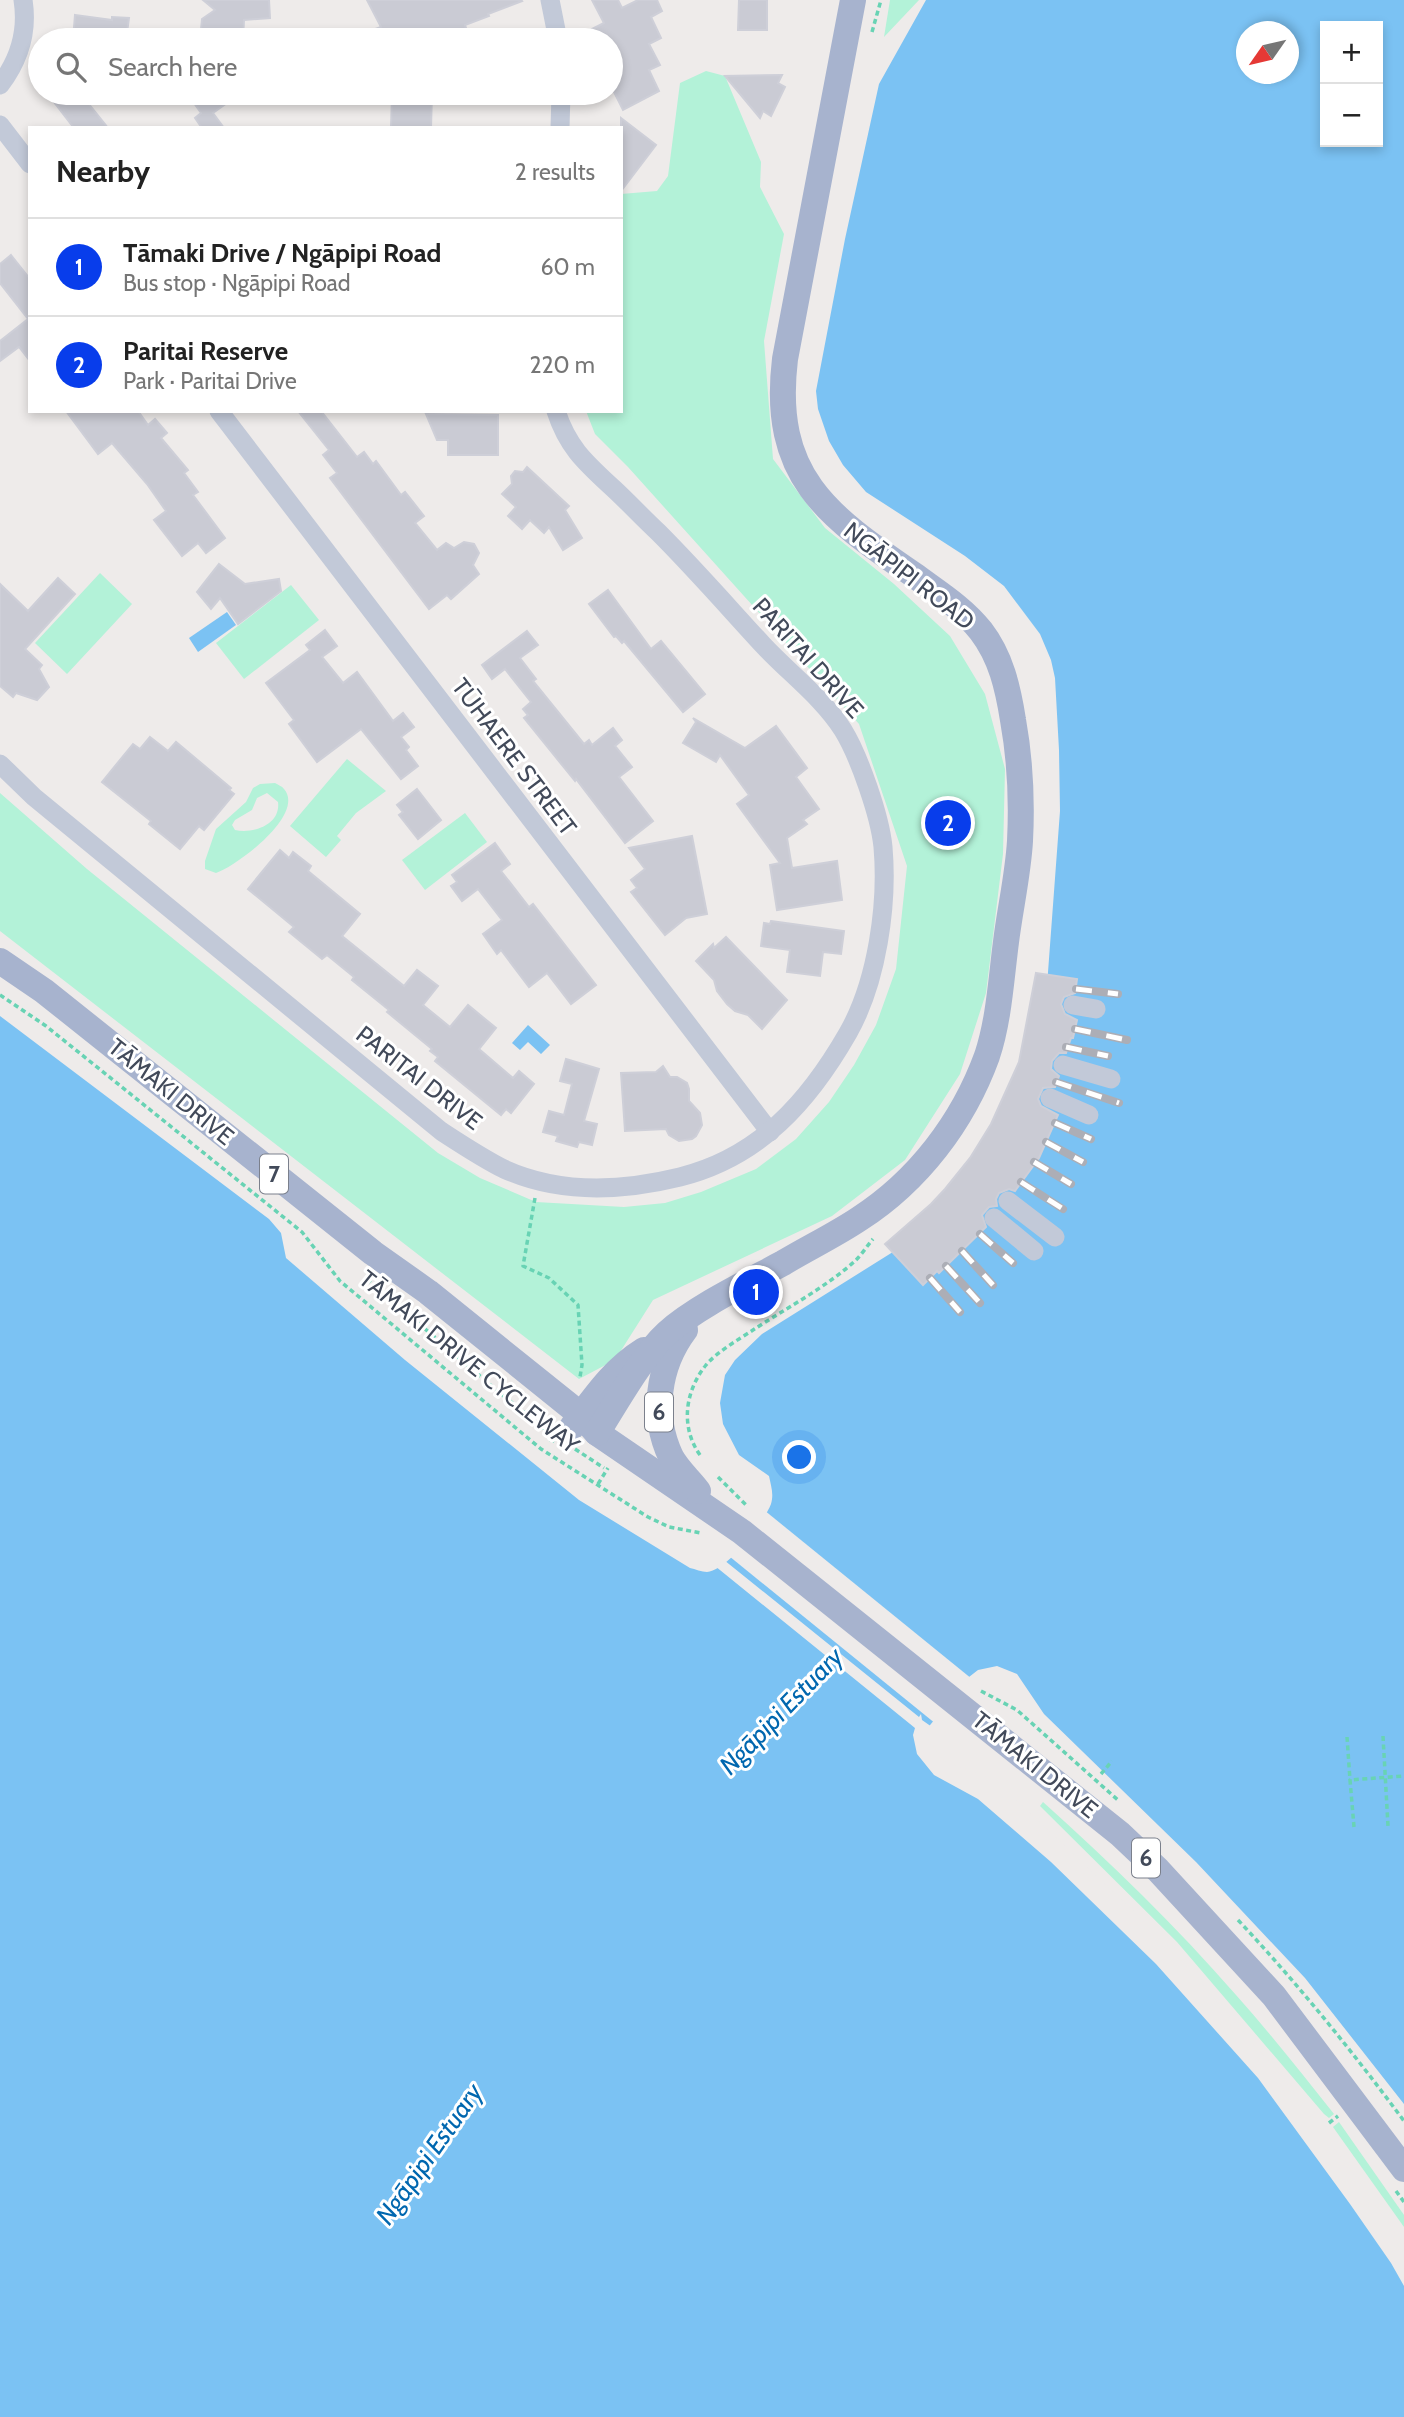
<!DOCTYPE html>
<html lang="en">
<head>
<meta charset="utf-8">
<style>
  body { margin:0; font-family:Cabin,sans-serif; background:#f2f2f2; color:#222 }
  .controls { position:absolute; right:21px; top:21px; display:grid; overflow:hidden; border-radius:0px; box-shadow:0 4px 10px #0003 }
  .controls button { width:63px; height:63px; display:grid; place-items:center; padding:0; border:0; border-bottom:2px solid #e0e0e0; background:#fff; color:#222; font:35px sans-serif }
  .compass { position:absolute; left:1236px; top:21px; width:63px; height:63px; border-radius:50%; background:#fff; box-shadow:0 4px 10px #0003; rotate:236deg }
  .you { position:absolute; left:800px; top:1458px; width:24px; height:24px; margin:-18px; border:5px solid #fff; border-radius:50%; background:#1a73e8; box-shadow:0 0 0 10px #1a73e833 }
  .badge { display:grid; place-items:center; width:46px; height:46px; border-radius:50%; background:#083deb; color:#fff; font-size:23px; font-weight:700 }
  .pin { position:absolute; translate:-50% -50%; border:4px solid #fff; box-shadow:0 2px 7px #0006 }
  .list { margin:0; padding:0; list-style:none }
  h2 { display:flex; justify-content:space-between; align-items:center; height:91px; margin:0; padding:0 28px; font-size:30px }
  h2 small { font-size:23px; font-weight:400; color:#767676 }
  .list li { display:grid; grid-template-columns:46px 1fr auto; gap:21px; align-items:center; box-sizing:border-box; height:98px; padding:0 28px; border-top:2px solid #e0e0e0 }
  .list b { display:block; font-size:26px; white-space:nowrap }
  .list p { margin:0; font-size:23px; white-space:nowrap; color:#767676 }
  .list em { font-size:23px; font-style:normal; color:#767676 }
  .icon { flex:none; width:38px; height:38px; fill:none; stroke:currentColor; stroke-width:2; stroke-linecap:round; stroke-linejoin:round }
  .map { position:relative; flex:none; width:1404px; height:2417px; overflow:hidden }
  .search { position:absolute; background:#fff; box-shadow:0 4px 10px #0003; left:28px; top:28px; width:595px; height:77px; display:flex; align-items:center; gap:18px; box-sizing:border-box; padding:0 24px; border-radius:38px; color:#767676; font-size:26px }
  .panel { position:absolute; background:#fff; box-shadow:0 4px 10px #0003; left:28px; top:126px; width:595px; height:287px; border-radius:0px }
  .map>svg:first-child { display:block }
  .green { fill:#b3f2d8; fill-rule:evenodd }
  .water { fill:#7bc2f3; fill-rule:evenodd }
  .pier { fill:#eeebea }
  .building { fill:#cacbd4; stroke:#cecfd8; stroke-width:2 }
  .lines { fill:none; stroke-linecap:round; stroke-linejoin:round }
  .path { stroke:#68d3b4; stroke-width:3.5; stroke-dasharray:5 3.5; stroke-linecap:butt }
  .minor { stroke:#c2c9d8; stroke-width:19 }
  .major { stroke:#a7b3ce; stroke-width:26 }
  .rail-casing { stroke:#acaeb6; stroke-width:8 }
  .rail { stroke:#fff; stroke-width:5; stroke-dasharray:16; stroke-linecap:butt }
  .labels { text-anchor:middle; stroke-width:6; stroke-linejoin:round; paint-order:stroke }
  .shield { fill:#fff; stroke:#7b808c; stroke-width:2 }
  .shield-label { font-size:23px; font-weight:bold; fill:#424a5a }
  .street-label { font-size:24px; fill:#424a5a; stroke:#fff }
  .water-label { font-size:26px; font-style:italic; fill:#0067af; stroke:#fff }
</style>
</head>
<body>
<div class="map">
<svg width="1404" height="2417" viewBox="0 0 1404 2417">
  <rect width="100%" height="100%" fill="#eeebea"/>
  <g class="green">
    <path d="M890,0H919L884,37Z"/>
    <path d="M706,71L725,76L761,162L760,187L784,234L764,341L773,459L825,528L894,584L950,636L985,694L1005,769L1003,854L986,993L960,1074L905,1160L832,1216L653,1300L615,1360L579,1379L0,931V793L87,869L438,1153L480,1178L536,1202L624,1207L665,1203L701,1192L756,1169L796,1139L829,1102L854,1065L876,1025L896,969L907,866L859,724L628,467L595,434L586,411H621V194L657,191L668,176L680,83Z"/>
    <path d="M100,573L132,604L67,674L35,643Z"/>
    <path d="M291,585L319,620L244,679L216,643Z"/>
    <path d="M347,759L386,791L356,813L337,836L341,840L326,857L290,826Z"/>
    <path d="M275,783C278,785 282,786 284,789C306,814 237,866 216,873L205,869V861L216,829L246,802L253,788L260,784ZM267,793L278,802C281,825 253,834 235,830L232,825L235,820L252,810L257,798Z"/>
    <path d="M465,813L487,842L425,890L402,860Z"/>
    <path d="M1043,1802C1111,1863 1176,1926 1236,1995C1270,2033 1302,2074 1334,2114L1329,2118L1324,2114L1177,1942L1040,1806Z"/>
    <path d="M1339,2122L1404,2215V2227L1333,2127Z"/>
  </g>
  <g class="water">
    <path d="M926,0H1404V2104L1305,1978L1196,1862L1044,1714L1017,1674L997,1666L978,1670L969,1677L922,1735L941,1764L1060,1844L1404,2249V2417H0V1016L269,1219L281,1233L286,1258L405,1360L579,1500L690,1568C695,1569 702,1572 707,1572C727,1571 764,1522 771,1504C774,1494 771,1486 769,1476L739,1455L723,1424L720,1403L725,1375L735,1360L762,1334L920,1235L988,1152L1046,999L1060,811L1059,750L1055,678L1051,660L1040,634L1004,586L965,556L866,492L843,465L829,441L818,409L816,391L845,239L879,84ZM1325,26H1378V142H1325ZM1246,32H1288V74H1246Z"/>
    <path d="M227,612L236,625L198,652L189,638Z"/>
    <path d="M528,1025L550,1045L541,1054L528,1042L520,1050L512,1043Z"/>
  </g>
  <g class="pier">
    <path d="M764,1510L972,1679L936,1724L729,1556Z"/>
    <path d="M724,1560L919,1717L921,1714L922,1720L932,1727L926,1735L928,1739L944,1761L987,1777L1014,1798L1136,1913L1194,1975L1284,2079L1404,2245V2286L1391,2263L1350,2204L1258,2078L1156,1964L1051,1862L978,1799L934,1775L917,1754L913,1735L915,1728L715,1566Z"/>
  </g>
  <g class="building">
    <path d="M203,0H269L270,18L244,20L243,40H200L202,19L215,10Z"/>
    <path d="M367,0H521L522,1L488,14L489,16L465,25L466,28L437,40H353L352,37L381,27Z"/>
    <path d="M592,0H618L622,8L638,0H657L662,11L651,17L661,38L649,44L660,65L649,70L659,91L623,110L611,86V40H598L592,29L604,23Z"/>
    <path d="M739,0H767V30H738Z"/>
    <path d="M75,15L112,20V17L129,18L126,40H73Z"/>
    <path d="M782,75L778,83L785,87L771,116L763,111L760,118L725,76Z"/>
    <path d="M47,93H80L108,128H74Z"/>
    <path d="M208,93H241L213,113L224,128H202L195,118L201,113L194,103Z"/>
    <path d="M392,93H432L431,128H391Z"/>
    <path d="M621,118L656,145L621,191Z"/>
    <path d="M11,255L30,279V361L19,347L0,361V341L28,319L0,283V264Z"/>
    <path d="M66,411H138L148,425L155,419L167,433L161,438L188,470L184,473L198,492L193,495L225,538L206,553L198,543L182,556L154,520L166,511L147,484L112,443L98,454Z"/>
    <path d="M298,411H321L357,457L364,452L373,464L376,461L401,495L405,492L424,516L415,523L437,550L446,543L454,548L464,542L474,544L479,553L473,565L479,574L451,599L447,595L429,609L330,478L337,473L323,455L329,450Z"/>
    <path d="M426,414L498,415V455H448V440H437Z"/>
    <path d="M527,467L569,506L565,510L582,538L563,550L549,527L544,533L530,520L522,529L508,516L516,507L502,494L512,484L511,476L515,471L523,472Z"/>
    <path d="M219,564L245,584L279,579L281,591L238,624L220,598L211,609L197,592Z"/>
    <path d="M58,578L75,594L25,649L42,665L39,669L49,687L37,700L16,693L13,697L0,686V584L28,611Z"/>
    <path d="M608,590L651,649L661,641L705,694L683,712L624,641L622,643L616,636L614,637L589,604Z"/>
    <path d="M325,630L337,646L322,657L343,683L357,672L393,721L403,713L414,727L401,737L409,747L406,750L418,766L401,779L361,729L317,762L289,724L294,720L266,683L310,650L306,645Z"/>
    <path d="M527,631L538,645L520,658L536,679L533,681L584,744L589,740L592,745L613,728L622,740L615,746L632,767L619,777L653,821L625,843L576,779L575,781L524,718L528,715L523,709L531,702L505,669L492,679L482,665Z"/>
    <path d="M693,718L745,748L776,726L807,768L796,777L819,809L803,820L807,824L787,838L792,868L837,861L842,900L777,910L770,865L780,863L737,804L749,795L720,755L716,762L683,743L696,722Z"/>
    <path d="M150,737L168,751L176,742L231,788L229,790L234,794L204,830L199,826L180,849L149,824L151,821L102,782L133,744L140,749Z"/>
    <path d="M417,789L441,820L418,839L399,815L403,812L397,805Z"/>
    <path d="M692,836L707,914L686,918L665,935L631,892L637,888L631,880L645,869L629,848Z"/>
    <path d="M495,843L510,864L501,871L529,907L533,904L596,985L571,1004L547,973L529,987L501,950L497,954L483,934L502,920L478,889L462,901L451,886L457,882L452,875Z"/>
    <path d="M280,850L289,858L293,852L311,866L308,871L360,914L342,936L404,986L417,970L438,986L423,1005L450,1027L468,1005L496,1028L479,1049L513,1078L519,1071L534,1084L511,1113L506,1109L501,1115L435,1061L438,1057L430,1051L432,1049L387,1012L389,1010L352,980L354,977L327,955L322,959L289,932L294,927L248,889Z"/>
    <path d="M771,921L844,931L841,954L823,952L820,976L787,972L790,950L761,946L764,923L770,924Z"/>
    <path d="M726,937L787,1000L762,1029L748,1015L735,1011L727,1004L717,991L714,980L696,961L713,944L714,948Z"/>
    <path d="M1036,973L1077,979L1075,993L1064,997L1061,1004L1065,1014L1077,1020L1073,1038H1071L1066,1053H1059L1052,1061L1051,1069L1059,1076L1055,1087L1043,1088L1038,1099L1041,1106L1058,1115L1039,1158L1015,1191L1009,1189L999,1193L996,1199L997,1206L989,1207L982,1215L986,1227L939,1273L937,1271L923,1285L885,1244L931,1204L945,1189L970,1158L991,1124L1019,1062Z"/>
    <path d="M566,1059L599,1069L584,1121L597,1124L592,1145L579,1142L577,1147L556,1141L558,1136L543,1132L549,1111L564,1115L572,1084L560,1081Z"/>
    <path d="M663,1066L670,1077H677L687,1083L689,1089V1101L700,1113L702,1125L696,1136L692,1139L679,1141L669,1135L666,1129L625,1131L621,1073L656,1072Z"/>
  </g>
  <g class="lines">
    <g class="path">
      <path d="M872,32L881,0"/>
      <path d="M0,995L46,1026L302,1232L340,1281L541,1449L648,1517L669,1527L701,1533"/>
      <path d="M535,1198L523,1266L549,1278L578,1305L582,1365L580,1377"/>
      <path d="M367,1279L495,1389L551,1434"/>
      <path d="M551,1433L548,1439L557,1442"/>
      <path d="M575,1449L604,1468"/>
      <path d="M700,1455C680,1427 685,1391 706,1365C718,1351 738,1340 753,1330C785,1309 828,1286 856,1260C862,1254 867,1246 873,1239"/>
      <path d="M718,1477L747,1506"/>
      <path d="M598,1484L608,1468"/>
      <path d="M981,1691L1017,1710L1119,1801"/>
      <path d="M1383,1736L1388,1826"/>
      <path d="M1347,1737L1350,1780"/>
      <path d="M1101,1774L1112,1761"/>
      <path d="M1354,1827L1350,1780L1404,1776"/>
      <path d="M1238,1920C1298,1984 1352,2051 1404,2121"/>
      <path d="M1329,2123L1338,2116"/>
      <path d="M1396,2191L1404,2202"/>
    </g>
    <g class="minor">
      <path d="M550,0L558,40"/>
      <path d="M0,85C19,60 28,31 23,0"/>
      <path d="M0,125L30,164"/>
      <path d="M560,128L561,93"/>
      <path d="M219,411L770,1132"/>
      <path d="M0,764L34,797L441,1131C461,1144 482,1158 504,1169C559,1194 623,1191 680,1177C760,1157 809,1101 848,1033C877,982 888,905 883,847C880,816 859,756 843,730C823,698 789,673 763,645C728,607 695,569 658,532C643,518 629,503 614,489C586,463 568,448 556,411"/>
      <path d="M1073,1005L1096,1009"/>
      <path d="M1063,1065L1111,1079"/>
      <path d="M1050,1098L1089,1115"/>
      <path d="M1008,1201L1055,1237"/>
      <path d="M994,1218L1034,1251"/>
    </g>
    <g class="major">
      <path d="M0,961L44,991L373,1253L428,1292L581,1415L597,1433L742,1532L1120,1834L1158,1870L1274,1996L1404,2169"/>
      <path d="M685,1330C658,1366 651,1415 671,1457C678,1470 689,1479 698,1491"/>
      <path d="M572,1427C594,1398 612,1370 644,1350"/>
      <path d="M597,1433C616,1403 642,1356 667,1333C696,1307 748,1282 783,1263C808,1248 835,1235 859,1219C918,1181 963,1122 987,1056C999,1020 1001,980 1006,942C1010,909 1018,875 1020,841C1022,802 1020,759 1013,720C1008,688 1001,657 981,631C963,608 937,592 914,575C826,515 771,476 785,359L853,0"/>
    </g>
    <g class="rail-casing">
      <g id="rail">
        <path d="M1076,989L1118,994"/>
        <path d="M1075,1029L1127,1040"/>
        <path d="M1066,1047L1108,1056"/>
        <path d="M1056,1082L1119,1103"/>
        <path d="M1055,1123L1091,1139"/>
        <path d="M1046,1142L1083,1162"/>
        <path d="M1034,1162L1071,1184"/>
        <path d="M1021,1182L1063,1209"/>
        <path d="M980,1234L1013,1263"/>
        <path d="M962,1251L993,1285"/>
        <path d="M946,1266L980,1303"/>
        <path d="M930,1278L960,1312"/>
      </g>
    </g>
    <use href="#rail" class="rail"/>
  </g>
  <g class="labels">
    <g class="shield">
      <rect x="260" y="1154.5" width="28" height="39" rx="5"/>
      <rect x="645" y="1392.5" width="28" height="39" rx="5"/>
      <rect x="1132" y="1838.5" width="28" height="39" rx="5"/>
    </g>
    <g class="shield-label">
      <text x="274" y="1182">7</text>
      <text x="659" y="1420">6</text>
      <text x="1146" y="1866">6</text>
    </g>
    <g class="street-label">
      <text transform="translate(909 576) rotate(38)" y="8">NGĀPIPI ROAD</text>
      <text transform="translate(808 658) rotate(48)" y="8">PARITAI DRIVE</text>
      <text transform="translate(514 757) rotate(53)" y="8">TŪHAERE STREET</text>
      <text transform="translate(419 1078) rotate(38)" y="8">PARITAI DRIVE</text>
      <text transform="translate(171 1092) rotate(39)" y="8">TĀMAKI DRIVE</text>
      <text transform="translate(469 1362) rotate(39)" y="8">TĀMAKI DRIVE CYCLEWAY</text>
      <text transform="translate(1035 1765) rotate(39)" y="8">TĀMAKI DRIVE</text>
    </g>
    <g class="water-label">
      <text transform="translate(781 1711) rotate(-46)" y="9">Ngāpipi Estuary</text>
      <text transform="translate(429 2154) rotate(-55)" y="9">Ngāpipi Estuary</text>
    </g>
  </g>
</svg>
<div class="controls">
<button>+</button>
<button>−</button>
</div>
<svg class="compass" viewBox="-18 -18 36 36"><path d="M0-13l5 13h-10z" fill="#e53935"/><path d="M0 13l5-13h-10z" fill="#767676"/></svg>
<div class="you"></div>
<div class="pin badge" style="left:756px;top:1292px">1</div>
<div class="pin badge" style="left:948px;top:823px">2</div>
<div class="search"><svg class="icon" aria-label="search" viewBox="0 0 24 24"><circle cx="10" cy="10" r="6"/><path d="M15 15l6 6"/></svg>Search here</div>
<section class="panel">
<h2>Nearby<small>2 results</small></h2>
<ul class="list">
<li><span class="badge">1</span><div><b>Tāmaki Drive / Ngāpipi Road</b><p>Bus stop · Ngāpipi Road</p></div><em>60 m</em></li>
<li><span class="badge">2</span><div><b>Paritai Reserve</b><p>Park · Paritai Drive</p></div><em>220 m</em></li>
</ul>
</section>
</div>
</body>
</html>
